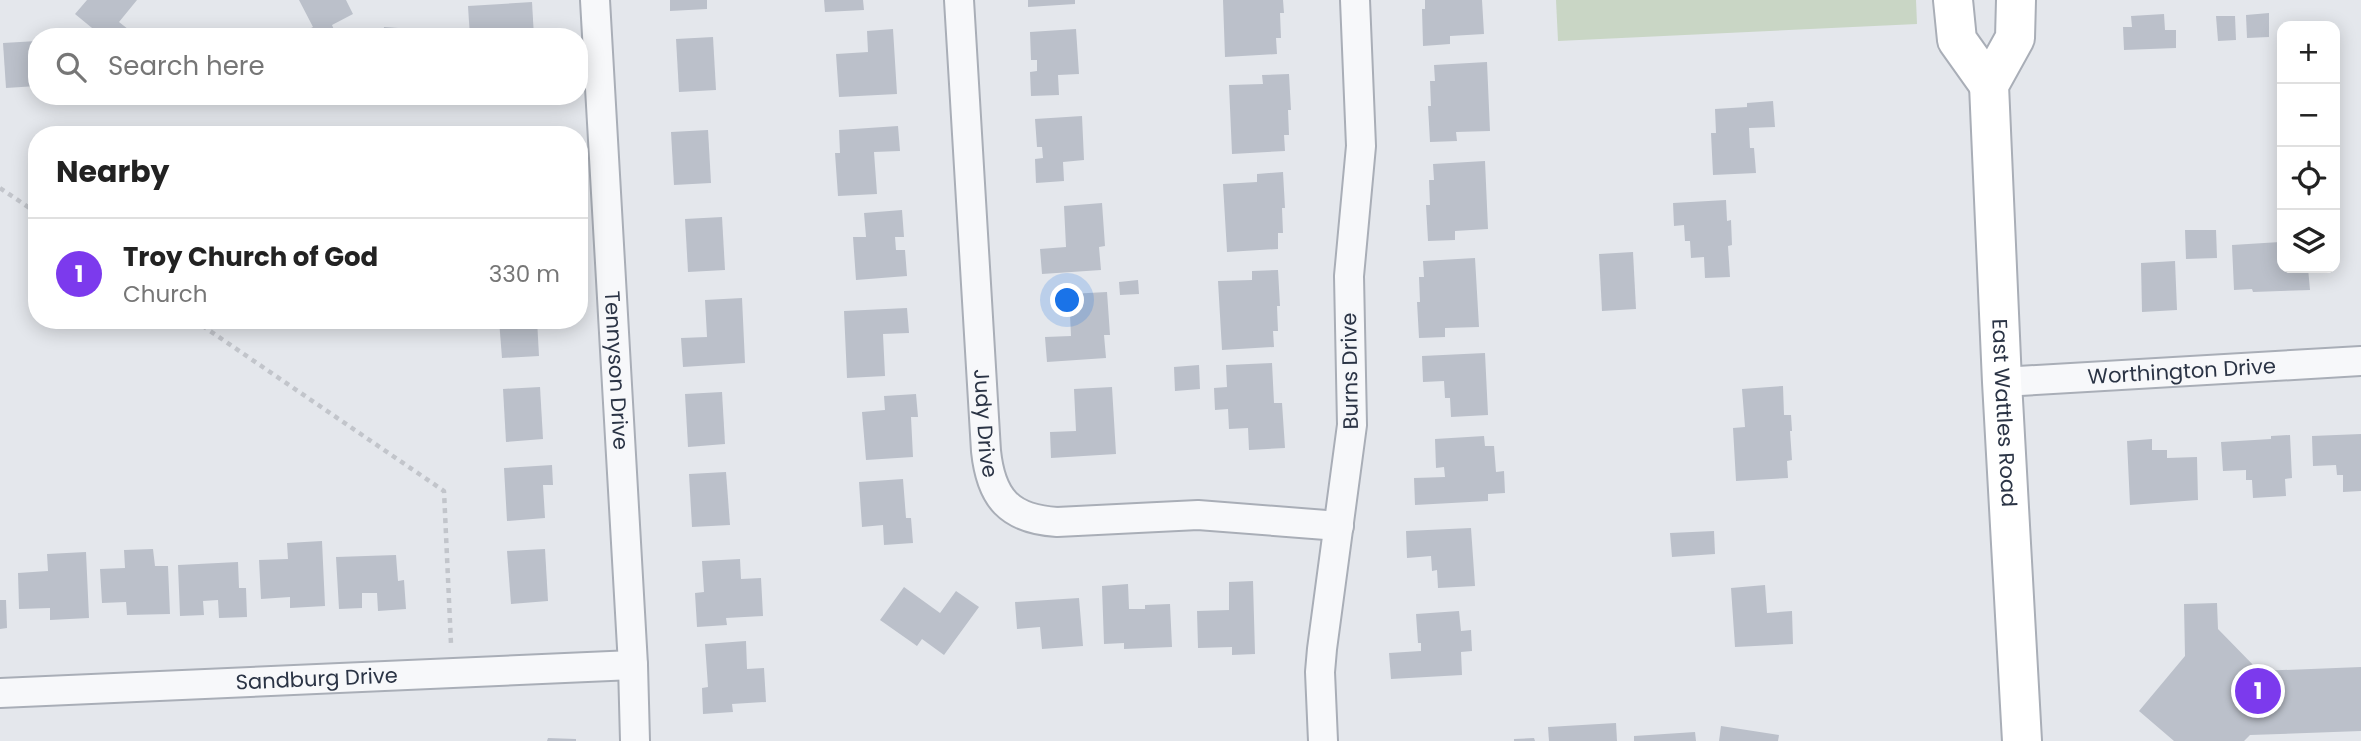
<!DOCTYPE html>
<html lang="en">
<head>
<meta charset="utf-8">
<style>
  body { margin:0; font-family:Poppins,sans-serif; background:#f6f6f6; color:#222 }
  .controls { position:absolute; right:21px; top:21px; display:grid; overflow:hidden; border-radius:14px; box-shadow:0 4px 18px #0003 }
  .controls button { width:63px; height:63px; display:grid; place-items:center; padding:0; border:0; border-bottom:2px solid #e0e0e0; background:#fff; color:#222; font:35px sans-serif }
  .you { position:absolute; left:1068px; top:301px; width:24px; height:24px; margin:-18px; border:5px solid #fff; border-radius:50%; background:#1a73e8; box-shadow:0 0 0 10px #1a73e833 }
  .badge { display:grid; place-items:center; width:46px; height:46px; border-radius:50%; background:#7c3aed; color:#fff; font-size:23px; font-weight:700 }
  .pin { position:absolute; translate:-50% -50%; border:4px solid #fff; box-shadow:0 2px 7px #0006 }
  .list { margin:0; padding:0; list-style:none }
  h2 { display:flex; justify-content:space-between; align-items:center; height:91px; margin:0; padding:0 28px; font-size:30px }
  h2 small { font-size:23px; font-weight:400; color:#767676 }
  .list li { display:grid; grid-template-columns:46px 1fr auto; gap:21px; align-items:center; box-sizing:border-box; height:112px; padding:0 28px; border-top:2px solid #e0e0e0 }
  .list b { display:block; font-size:26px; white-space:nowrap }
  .list p { margin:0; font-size:23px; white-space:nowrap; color:#767676 }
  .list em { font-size:23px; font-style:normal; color:#767676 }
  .icon { flex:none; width:38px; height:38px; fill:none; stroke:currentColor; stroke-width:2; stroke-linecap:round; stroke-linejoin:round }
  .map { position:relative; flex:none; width:2361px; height:741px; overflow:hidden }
  .search { position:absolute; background:#fff; box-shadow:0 4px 18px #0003; left:28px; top:28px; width:560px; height:77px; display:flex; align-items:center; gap:18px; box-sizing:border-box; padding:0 24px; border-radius:28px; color:#767676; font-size:26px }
  .panel { position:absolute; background:#fff; box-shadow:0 4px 18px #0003; left:28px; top:126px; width:560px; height:203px; border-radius:28px }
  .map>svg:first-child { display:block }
  .green { fill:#c9d6c5 }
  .building { fill:#bbc0ca }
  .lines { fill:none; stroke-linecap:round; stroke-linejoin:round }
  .minor-casing { stroke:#a9aeb7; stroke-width:32 }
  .secondary-casing { stroke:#a9aeb7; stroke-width:42 }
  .path { stroke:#c2c5cb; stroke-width:4.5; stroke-dasharray:5 5; stroke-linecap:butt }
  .minor { stroke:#f7f8fa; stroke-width:28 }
  .secondary { stroke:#fff; stroke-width:38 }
  .labels { text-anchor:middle; stroke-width:5; stroke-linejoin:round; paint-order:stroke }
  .street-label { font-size:21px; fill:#2b3445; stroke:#f4f6f9 }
</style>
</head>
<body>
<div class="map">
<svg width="2361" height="741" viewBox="0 0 2361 741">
  <rect width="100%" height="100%" fill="#e4e7ec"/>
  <path class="green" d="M1556,0H1916L1917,24L1558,41Z"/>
  <g class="building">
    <path d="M87,0H137L119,22L138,37H103L75,14Z"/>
    <path d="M299,0H346L353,14L332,25L337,37H294L313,27Z"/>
    <path d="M670,0H707V9L670,11Z"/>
    <path d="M824,0H863L864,10L825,12Z"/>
    <path d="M1028,0H1075V4L1028,7Z"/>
    <path d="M1223,0H1283L1284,13H1280L1281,38H1276L1277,54L1225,57Z"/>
    <path d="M1425,0H1482L1484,34L1450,36V44L1423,46L1422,9H1425Z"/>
    <path d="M532,2L534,37H470L468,6Z"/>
    <path d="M2269,13V37L2247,38L2246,15Z"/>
    <path d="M2164,14L2165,30H2176V48L2124,50L2123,27H2132L2131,16Z"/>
    <path d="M2216,16H2235L2236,40L2218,41Z"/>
    <path d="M384,27L412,29V37H383Z"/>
    <path d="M893,29L897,94L839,97L836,54L868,52L867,31Z"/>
    <path d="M1076,29L1079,74L1058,75L1059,95L1031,96L1030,72L1037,71V60H1031L1030,32Z"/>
    <path d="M713,37L716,90L679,92L676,39Z"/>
    <path d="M37,41V86L6,88L3,43Z"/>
    <path d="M1487,62L1490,131L1456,132L1457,141L1430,142L1428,106H1431L1430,81H1435L1434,65Z"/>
    <path d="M1289,74L1291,110H1288L1289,135H1284L1285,151L1232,154L1229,85L1263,84L1262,75Z"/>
    <path d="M1773,101L1775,127L1749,128L1750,148H1754L1756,173L1713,175L1711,133H1716L1715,109L1747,107V103Z"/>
    <path d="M1082,116L1084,160L1063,162L1064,181L1036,183L1035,159L1043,158L1042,147H1037L1035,119Z"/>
    <path d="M898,126L900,151L874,152L877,194L838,196L835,153H840L839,130Z"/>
    <path d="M708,130L711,183L674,185L671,132Z"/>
    <path d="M1485,161L1488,229L1455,231V240L1428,241L1426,205H1430L1429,180H1434L1433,164Z"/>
    <path d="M1283,172L1285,208H1282L1283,233H1278V249L1227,252L1223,184L1257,182V174Z"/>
    <path d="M1726,200L1727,221L1731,220L1732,245L1728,246L1730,277L1705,278L1704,257L1691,258L1690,241H1685L1684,225L1674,226L1673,203Z"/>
    <path d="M1102,203L1105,246L1099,247L1101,270L1042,274L1040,249L1066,247L1064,206Z"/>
    <path d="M902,210L904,237H895L896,250H905L907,276L856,280L853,237H866L864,213Z"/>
    <path d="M722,217L725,270L688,272L685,219Z"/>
    <path d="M2185,230H2216L2217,258L2186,259Z"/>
    <path d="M2280,242L2282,268H2308L2310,290L2253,292L2252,289L2234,290L2232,245Z"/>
    <path d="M1633,252L1636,309L1602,311L1599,254Z"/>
    <path d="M1475,258L1479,327L1445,328V337L1419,338L1417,302H1420L1419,277H1424L1423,261Z"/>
    <path d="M2175,261L2177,310L2142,312L2141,263Z"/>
    <path d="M1278,270L1280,306H1277L1278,331H1273L1274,347L1222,350L1218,281L1252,280V271Z"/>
    <path d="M1138,280L1139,294L1120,295L1119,282Z"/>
    <path d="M1107,292L1110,335H1104L1106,358L1047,362L1045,337L1071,336L1069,294Z"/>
    <path d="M742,298L745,363L683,367L681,338L707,337L705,300Z"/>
    <path d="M907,308L909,333L883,334L885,376L847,378L844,311Z"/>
    <path d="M499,320H537L539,356L502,358Z"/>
    <path d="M1485,353L1488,415L1451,417L1450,398H1445L1444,381L1423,382L1422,356Z"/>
    <path d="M1272,363L1274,403H1282L1285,448L1249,450L1248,428L1229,429L1228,409L1215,410L1214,388L1227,387L1226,365Z"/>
    <path d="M1199,365L1200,389L1175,391L1174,367Z"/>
    <path d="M1783,386L1784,415H1791L1792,431H1790L1792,460L1787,461L1788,478L1736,481L1733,428L1745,427L1742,389Z"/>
    <path d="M540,387L543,439L506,442L503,389Z"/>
    <path d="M1112,387L1116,454L1051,458L1050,432L1076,431L1074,389Z"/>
    <path d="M722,392L725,444L688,447L685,394Z"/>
    <path d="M916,394L918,417H911L913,457L866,460L862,412L885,410L884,396Z"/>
    <path d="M2361,434V491L2343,492V475H2337L2336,465L2313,466L2312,436Z"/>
    <path d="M2290,435L2292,478L2285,479L2286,496L2253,498L2252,480H2246V470L2223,471L2221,442L2271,439V436Z"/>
    <path d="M1484,436L1485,446H1494L1496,472L1504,471L1505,493L1488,494V501L1415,505L1414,478L1445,477L1444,467L1436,468L1435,439Z"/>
    <path d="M2152,439V450H2167V458L2197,457L2198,500L2130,505L2127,441Z"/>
    <path d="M552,465L553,485H543L545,518L507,521L504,468Z"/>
    <path d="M726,472L730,525L692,527L689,474Z"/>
    <path d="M903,479L906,518H911L913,543L884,545L883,525L862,527L859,482Z"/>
    <path d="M1471,528L1475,586L1438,588L1437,570L1432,571L1431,556L1407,558L1406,531Z"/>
    <path d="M1714,531L1715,554L1672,557L1670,533Z"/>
    <path d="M322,541L325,606L290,608V597L261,599L259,560L288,559L287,543Z"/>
    <path d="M153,549L155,566H168L170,614L127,615L126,602L102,603L100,569L125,568L124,550Z"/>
    <path d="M545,549L548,601L511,604L507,551Z"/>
    <path d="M86,552L89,618L50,620V608L19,609L18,573L48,571L47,554Z"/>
    <path d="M396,555L398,581L404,580L406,609L378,611L377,593H362V608L339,609L336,557Z"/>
    <path d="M740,559L741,579L761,578L763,616L726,618L727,625L697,627L695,593L704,592L702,561Z"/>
    <path d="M238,562L239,588H246L247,617L219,618L218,600L203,601L204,615L180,616L178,565Z"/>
    <path d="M1253,581L1255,654L1232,655V647L1198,648L1197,611L1229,610V582Z"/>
    <path d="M1128,584L1129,609H1145V605L1170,604L1172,647L1124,649V643L1104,644L1102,586Z"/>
    <path d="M1765,585L1767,613L1792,611L1793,644L1735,647L1731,588Z"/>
    <path d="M904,587L940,613L956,591L979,607L944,655L922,639L917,646L880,620Z"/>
    <path d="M1079,598L1083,646L1042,649L1040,627L1017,629L1015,602Z"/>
    <path d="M0,600H6L7,628L0,629Z"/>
    <path d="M2217,603L2218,629L2259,671L2361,667V731L2250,735L2244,741H2174L2139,711L2185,656L2184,604Z"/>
    <path d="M1459,611L1461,631L1471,630L1472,651L1461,652L1462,675L1391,679L1389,653L1421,651V643H1418L1416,614Z"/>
    <path d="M746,641L747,669L764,668L766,702L732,704L733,712L703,714L702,688L708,687L705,644Z"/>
    <path d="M1616,723L1617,741H1549L1548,727Z"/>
    <path d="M1721,726L1779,735L1778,741H1719Z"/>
    <path d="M1695,732L1696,741H1634V736Z"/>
    <path d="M548,738L576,739V741H547Z"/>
    <path d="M1534,738L1535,741H1514V739Z"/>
  </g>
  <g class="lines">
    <g class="minor-casing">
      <g id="minor">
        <path id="s1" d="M595,0L633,665L635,741"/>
        <path id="s2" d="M959,0L986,451C991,498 1009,519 1057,522L1198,515L1339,526"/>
        <path id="s3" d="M2002,382L2361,361"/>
        <path id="s4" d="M0,693L633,665"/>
        <path d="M1323,741L1320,672L1322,649L1352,425L1349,276L1361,146L1355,0"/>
      </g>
    </g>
    <g class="secondary-casing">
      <g id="secondary">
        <path d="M1953,0L1957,40L1989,85"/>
        <path id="s5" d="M2016,0L2015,38L1989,85L2002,382L2022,741"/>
      </g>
    </g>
    <g class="path">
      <path d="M0,188L37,213"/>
      <path d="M194,320L444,491L451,644"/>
    </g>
    <use href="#minor" class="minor"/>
    <use href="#secondary" class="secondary"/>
  </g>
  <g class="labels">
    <g class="street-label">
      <text dy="7" stroke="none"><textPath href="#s1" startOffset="371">Tennyson Drive</textPath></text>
      <text transform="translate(1350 371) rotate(-91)" y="7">Burns Drive</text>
      <text dy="7" stroke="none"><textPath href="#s3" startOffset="180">Worthington Drive</textPath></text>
      <text dy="7" stroke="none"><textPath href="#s5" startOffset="420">East Wattles Road</textPath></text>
      <text dy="7" stroke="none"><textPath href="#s2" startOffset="424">Judy Drive</textPath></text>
      <text dy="7" stroke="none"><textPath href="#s4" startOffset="317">Sandburg Drive</textPath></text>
    </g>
  </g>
</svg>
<div class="controls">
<button>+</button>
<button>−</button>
<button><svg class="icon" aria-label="locate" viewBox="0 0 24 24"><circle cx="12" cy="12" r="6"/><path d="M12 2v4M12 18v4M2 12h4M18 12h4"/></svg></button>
<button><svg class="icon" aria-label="layers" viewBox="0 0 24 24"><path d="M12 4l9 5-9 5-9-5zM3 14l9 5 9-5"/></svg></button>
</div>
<div class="you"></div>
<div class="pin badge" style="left:2258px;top:691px">1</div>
<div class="search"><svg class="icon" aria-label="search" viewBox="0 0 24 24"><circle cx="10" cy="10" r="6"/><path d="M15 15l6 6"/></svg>Search here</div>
<section class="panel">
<h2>Nearby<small></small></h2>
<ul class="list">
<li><span class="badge">1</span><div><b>Troy Church of God</b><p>Church</p></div><em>330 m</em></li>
</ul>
</section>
</div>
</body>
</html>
